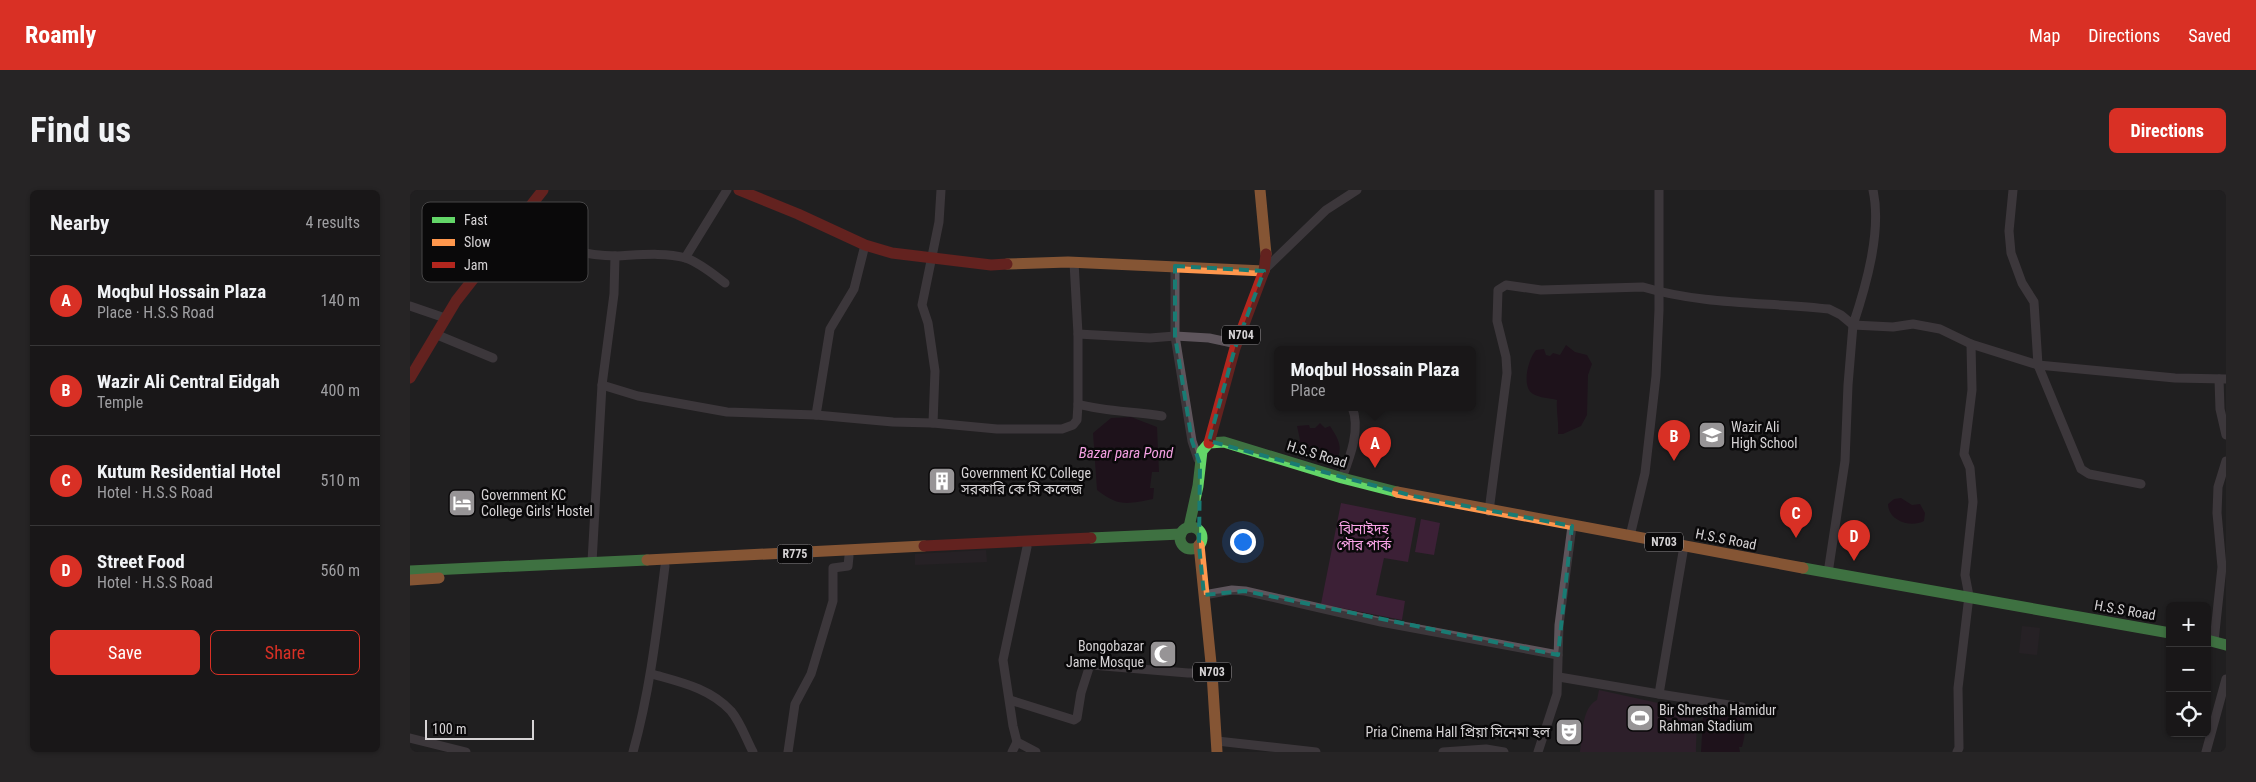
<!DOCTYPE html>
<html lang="en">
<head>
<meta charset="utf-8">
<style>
  body { margin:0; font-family:"Roboto Condensed","Noto Sans Bengali",sans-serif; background:#262425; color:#f1f3f6 }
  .controls { position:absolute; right:15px; bottom:15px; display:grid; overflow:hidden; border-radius:8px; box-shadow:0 1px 4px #0004 }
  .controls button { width:45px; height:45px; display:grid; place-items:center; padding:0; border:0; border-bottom:1px solid #373637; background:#191718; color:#f1f3f6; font:25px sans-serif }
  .scale { position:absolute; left:15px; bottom:12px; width:109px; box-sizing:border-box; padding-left:5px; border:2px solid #d6d3d5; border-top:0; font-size:14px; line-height:18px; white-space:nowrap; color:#d6d3d5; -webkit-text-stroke:4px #0a090a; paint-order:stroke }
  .you { position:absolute; left:832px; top:351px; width:18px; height:18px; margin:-12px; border:4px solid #fff; border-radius:50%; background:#1a73e8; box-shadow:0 0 0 8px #1a73e833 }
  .badge { display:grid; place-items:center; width:32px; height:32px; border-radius:50%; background:#d93025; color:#fff; font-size:16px; font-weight:700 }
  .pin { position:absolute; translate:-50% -41px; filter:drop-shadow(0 1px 2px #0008) }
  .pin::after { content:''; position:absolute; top:26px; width:18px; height:15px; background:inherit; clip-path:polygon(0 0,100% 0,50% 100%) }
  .popup { position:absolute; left:864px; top:156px; width:202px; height:65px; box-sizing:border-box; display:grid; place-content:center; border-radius:8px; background:#191718; filter:drop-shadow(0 1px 4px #0005); font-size:16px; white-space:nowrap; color:#9f9fa2 }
  .popup b { font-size:19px; color:#f1f3f6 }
  .popup::after { content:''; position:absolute; left:50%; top:100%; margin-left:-10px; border:10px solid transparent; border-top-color:#191718 }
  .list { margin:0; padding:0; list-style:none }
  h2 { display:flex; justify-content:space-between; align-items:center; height:65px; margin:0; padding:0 20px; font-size:21px }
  h2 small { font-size:16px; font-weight:400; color:#9f9fa2 }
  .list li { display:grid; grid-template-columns:32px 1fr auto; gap:15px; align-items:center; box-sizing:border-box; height:90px; padding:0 20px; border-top:1px solid #373637 }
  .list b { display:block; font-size:19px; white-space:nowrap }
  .list p { margin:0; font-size:16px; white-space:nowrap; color:#9f9fa2 }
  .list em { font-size:16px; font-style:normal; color:#9f9fa2 }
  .actions { display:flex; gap:10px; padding:15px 20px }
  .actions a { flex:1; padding:11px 0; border:1px solid #d93025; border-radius:8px; text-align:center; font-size:18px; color:#d93025 }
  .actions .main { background:#d93025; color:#fff }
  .icon { flex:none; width:28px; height:28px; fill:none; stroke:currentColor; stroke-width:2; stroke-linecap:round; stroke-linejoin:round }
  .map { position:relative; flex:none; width:1816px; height:562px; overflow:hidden; border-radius:8px }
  header { display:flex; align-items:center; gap:30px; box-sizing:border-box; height:70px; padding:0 25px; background:#d93025; color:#fff }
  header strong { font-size:24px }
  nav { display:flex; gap:28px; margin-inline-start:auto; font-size:18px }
  .intro { display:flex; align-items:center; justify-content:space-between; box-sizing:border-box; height:120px; padding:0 30px }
  h1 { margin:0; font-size:35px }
  .button { padding:12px 22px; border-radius:8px; background:#d93025; color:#fff; font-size:18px; font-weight:700 }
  main { display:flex; gap:30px; padding:0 30px }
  aside { flex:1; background:#191718; border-radius:8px; box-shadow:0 1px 4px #0004 }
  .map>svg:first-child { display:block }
  .built { fill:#2d242a }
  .green { fill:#3c2036 }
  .water { fill:#1b0316 }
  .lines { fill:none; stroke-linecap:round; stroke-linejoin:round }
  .street { stroke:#5e555c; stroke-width:9 }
  .fast { stroke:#63d668; stroke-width:11 }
  .slow { stroke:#ff974d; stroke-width:11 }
  .jam { stroke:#b3261e; stroke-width:11 }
  .marked { fill:none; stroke:#197b73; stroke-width:4; stroke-dasharray:10 6; stroke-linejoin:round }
  .labels { text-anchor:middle; stroke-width:5; stroke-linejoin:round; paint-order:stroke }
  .shield { fill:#0a090a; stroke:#999698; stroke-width:1 }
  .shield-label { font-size:12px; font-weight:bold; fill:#d6d3d5 }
  .poi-label { font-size:14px; fill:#d6d3d5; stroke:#0a090a; text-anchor:start }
  .street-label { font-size:14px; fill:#d6d3d5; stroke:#0a090a }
  .park-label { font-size:14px; fill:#faa4e7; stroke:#0a090a }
  .water-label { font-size:15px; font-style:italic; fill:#f5a0e3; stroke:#0a090a }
  .key { fill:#0a090a; stroke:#474647; stroke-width:1 }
  .key-label { font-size:14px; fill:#d6d3d5 }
</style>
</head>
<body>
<header>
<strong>Roamly</strong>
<nav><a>Map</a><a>Directions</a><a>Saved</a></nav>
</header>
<div class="intro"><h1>Find us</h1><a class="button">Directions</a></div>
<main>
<aside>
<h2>Nearby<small>4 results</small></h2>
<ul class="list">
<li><span class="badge">A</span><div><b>Moqbul Hossain Plaza</b><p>Place · H.S.S Road</p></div><em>140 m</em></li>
<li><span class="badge">B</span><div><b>Wazir Ali Central Eidgah</b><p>Temple</p></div><em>400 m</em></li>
<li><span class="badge">C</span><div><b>Kutum Residential Hotel</b><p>Hotel · H.S.S Road</p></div><em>510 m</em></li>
<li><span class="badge">D</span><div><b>Street Food</b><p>Hotel · H.S.S Road</p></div><em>560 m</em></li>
</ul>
<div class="actions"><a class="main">Save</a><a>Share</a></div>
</aside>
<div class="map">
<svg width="1816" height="562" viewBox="0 0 1816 562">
  <rect width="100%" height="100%" fill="#211f20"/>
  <g class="built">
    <path d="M576,360L577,372L505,375V364Z"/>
    <path d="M1612,436L1630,438L1627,465L1609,463Z"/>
  </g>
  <g class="green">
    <path d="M931,313L1006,328L998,372L974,368L966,405L995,411L992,430L911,414Z"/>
    <path d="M1011,329L1030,333L1024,365L1005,362Z"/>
    <path d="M1189,500L1275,519C1290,528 1286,546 1286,562H1170C1173,546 1171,518 1187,510Z"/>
  </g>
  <g class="water">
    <path d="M1156,155L1165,162L1177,165L1182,174L1178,185L1177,225L1171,236L1153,244H1148C1149,232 1146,222 1147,210C1139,208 1130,208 1123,204C1111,197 1118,169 1126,160L1134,159L1136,165L1140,166L1143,163L1150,165Z"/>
    <path d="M721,227L747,237L749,282H742L740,298H744L743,309C718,314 708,317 687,300L683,243L701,228Z"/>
    <path d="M910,233L915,238L920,236C929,250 934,258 925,273H908L886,259V253L890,250L887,236L899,235L900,238H905Z"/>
    <path d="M1491,308L1502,315L1510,314L1515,323L1514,331C1501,338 1478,331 1478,314L1484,309Z"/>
    <path d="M1327,520C1337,530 1336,544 1332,557H1329L1330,562H1291L1293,527L1295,523Z"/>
  </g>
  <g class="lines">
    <g class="street">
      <path d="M531,0L529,32L512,115L518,133L525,181L523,233L587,239H652L663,235L667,230L668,214"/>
      <path d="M1603,0L1599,41L1601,63L1612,93L1624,112L1628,175L1671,279L1679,284L1731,294"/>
      <path d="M103,38C130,55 176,66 207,66C229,65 254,62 276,68C290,73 303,84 315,93"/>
      <path d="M275,68L317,0"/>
      <path d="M664,72L668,144V214C696,222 724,221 752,226"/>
      <path d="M765,76V146L782,251L788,269"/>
      <path d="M855,79L916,20L947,0"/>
      <path d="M0,116L35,128"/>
      <path d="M25,144L83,168"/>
      <path d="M668,144L740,148L765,146L799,148L827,154"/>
      <path d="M1809,189L1810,219L1816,245"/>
      <path d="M192,195L228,206L317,222L406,225L483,232L523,233"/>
      <path d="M406,225L420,139L444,99L455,55"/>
      <path d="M932,288C940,267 951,239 942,217"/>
      <path d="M1079,321L1097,183L1096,167L1087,131L1088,100L1096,95L1131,100L1233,97C1293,115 1357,112 1419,119L1431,125L1443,135C1456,96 1472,41 1463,0"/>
      <path d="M1220,346L1235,283L1246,186L1249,120V0"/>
      <path d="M617,357L593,470L603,536L607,552L626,562"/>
      <path d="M182,372L192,195L204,104L205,66"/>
      <path d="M1418,383L1435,271L1438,195L1443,135L1483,137L1503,134L1530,139L1561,154L1628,175L1765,188L1816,189"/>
      <path d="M794,405L822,400L835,401L971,432L1148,465"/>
      <path d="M1804,451L1812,377L1807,323L1808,297L1816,271"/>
      <path d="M242,484C270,492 300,498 321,521C331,533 336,549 343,562"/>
      <path d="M1149,487L1249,504L1274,356"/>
      <path d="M1249,504L1332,517"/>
      <path d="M600,510L664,530L667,528L671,503L679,478L682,475L778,483H802"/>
      <path d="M0,548L56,562"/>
      <path d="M807,551L906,562"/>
      <path d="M223,562C240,501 247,439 255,376"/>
      <path d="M378,562L385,514L401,484L423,411V378L438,376L439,366"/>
      <path d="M602,562L607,552"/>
      <path d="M1033,562L1076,559L1094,562"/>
      <path d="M1128,562L1147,504L1149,435L1162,336"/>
      <path d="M1547,562L1549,558L1548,498L1559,406L1555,385L1563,312L1560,278L1554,264L1562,200L1561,154"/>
      <path d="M1796,562L1816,489"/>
    </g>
    <g class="fast">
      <path d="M779,337L788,296L792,261L799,253L814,252L932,288L987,302"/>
      <circle cx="781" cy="348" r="11"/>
      <path d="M681,348L771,344"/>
      <path d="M1393,378L1760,443"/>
      <path d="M0,381L237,370"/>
      <path d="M1797,450L1816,455"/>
    </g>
    <g class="slow">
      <path d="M850,0L856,64"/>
      <path d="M597,74L658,72L854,81"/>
      <path d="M987,302L1393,378"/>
      <path d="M789,355L802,483L807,562"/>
      <path d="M237,370L514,356"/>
      <path d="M0,390L29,388"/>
    </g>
    <g class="jam">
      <path d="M329,0L388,24L455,55L482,63L581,75L597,74"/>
      <path d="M0,188L46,111L133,0"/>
      <path d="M799,253L825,158L854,81L856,64"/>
      <path d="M514,356L681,348"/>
    </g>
  </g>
  <path d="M0 0H1816V562H0ZM765,76L854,81L825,158L799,251L1003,306L1162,336L1148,465L835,401L794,405L789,355L790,274L782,251L765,146Z" fill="#211f20" fill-opacity=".55" fill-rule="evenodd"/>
  <path class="marked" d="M765,76L854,81L825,158L799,251L1003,306L1162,336L1148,465L835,401L794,405L789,355L790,274L782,251L765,146Z"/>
  <defs>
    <g id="school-square" transform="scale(1.4375)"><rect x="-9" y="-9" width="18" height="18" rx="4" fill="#979496" stroke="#0a090a"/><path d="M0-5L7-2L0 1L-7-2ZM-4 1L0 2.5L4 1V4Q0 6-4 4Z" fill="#fff"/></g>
    <g id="building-square" transform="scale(1.4375)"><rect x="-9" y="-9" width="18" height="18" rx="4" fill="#979496" stroke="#0a090a"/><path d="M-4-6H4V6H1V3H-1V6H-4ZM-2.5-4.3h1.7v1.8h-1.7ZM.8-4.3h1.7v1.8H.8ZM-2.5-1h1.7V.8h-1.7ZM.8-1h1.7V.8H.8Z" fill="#fff"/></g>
    <g id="hotel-square" transform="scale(1.4375)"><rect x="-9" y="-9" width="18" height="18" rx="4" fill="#979496" stroke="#0a090a"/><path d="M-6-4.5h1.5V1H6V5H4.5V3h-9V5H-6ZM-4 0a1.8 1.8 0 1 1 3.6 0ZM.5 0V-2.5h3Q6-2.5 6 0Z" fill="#fff"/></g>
    <g id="mosque-square" transform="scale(1.4375)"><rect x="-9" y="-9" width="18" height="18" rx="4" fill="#979496" stroke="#0a090a"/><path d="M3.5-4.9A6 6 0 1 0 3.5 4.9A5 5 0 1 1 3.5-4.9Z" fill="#fff"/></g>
    <g id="stadium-square" transform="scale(1.4375)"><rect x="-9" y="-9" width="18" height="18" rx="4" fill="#979496" stroke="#0a090a"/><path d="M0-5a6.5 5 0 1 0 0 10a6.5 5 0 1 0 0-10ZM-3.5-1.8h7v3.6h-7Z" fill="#fff"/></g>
    <g id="theatre-square" transform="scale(1.4375)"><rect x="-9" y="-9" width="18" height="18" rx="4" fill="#979496" stroke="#0a090a"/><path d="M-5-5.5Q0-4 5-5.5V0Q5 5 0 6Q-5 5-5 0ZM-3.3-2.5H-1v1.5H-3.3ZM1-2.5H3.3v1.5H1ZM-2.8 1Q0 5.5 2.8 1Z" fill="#fff"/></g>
  </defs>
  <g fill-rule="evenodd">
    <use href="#school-square" x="1302" y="245"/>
    <use href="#building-square" x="532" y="291"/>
    <use href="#hotel-square" x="52" y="313"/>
    <use href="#mosque-square" x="753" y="464"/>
    <use href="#stadium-square" x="1230" y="528"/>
    <use href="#theatre-square" x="1159" y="542"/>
  </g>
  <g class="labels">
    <g class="shield">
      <rect x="812" y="135.5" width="38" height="19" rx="4"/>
      <rect x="1235" y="342.5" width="38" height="19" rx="4"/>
      <rect x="367.5" y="354.5" width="35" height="19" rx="4"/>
      <rect x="783" y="472.5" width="38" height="19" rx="4"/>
    </g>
    <g class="shield-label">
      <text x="831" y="149">N704</text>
      <text x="1254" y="356">N703</text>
      <text x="385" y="368">R775</text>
      <text x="802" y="486">N703</text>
    </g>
    <g class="poi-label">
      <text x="1321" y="242">Wazir Ali<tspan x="1321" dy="16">High School</tspan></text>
      <text x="551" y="288">Government KC College<tspan x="551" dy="16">সরকারি কে সি কলেজ</tspan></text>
      <text x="71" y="310">Government KC<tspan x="71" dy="16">College Girls' Hostel</tspan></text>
      <text x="734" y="461" text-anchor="end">Bongobazar<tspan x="734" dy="16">Jame Mosque</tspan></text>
      <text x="1249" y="525">Bir Shrestha Hamidur<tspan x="1249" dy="16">Rahman Stadium</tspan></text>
      <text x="1140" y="547" text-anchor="end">Pria Cinema Hall প্রিয়া সিনেমা হল</text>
    </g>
    <g class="street-label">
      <text transform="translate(907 264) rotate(17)" y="5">H.S.S Road</text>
      <text transform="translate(1316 349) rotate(11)" y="5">H.S.S Road</text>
      <text transform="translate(1715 420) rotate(10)" y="5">H.S.S Road</text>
    </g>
    <g class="park-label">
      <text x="954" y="344">ঝিনাইদহ<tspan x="954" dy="16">পৌর পার্ক</tspan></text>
    </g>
    <g class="water-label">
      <text x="716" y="268">Bazar para Pond</text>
    </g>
  </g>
  <rect x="12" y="12" width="166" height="80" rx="8" class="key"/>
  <rect x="22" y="27" width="23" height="6" fill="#63d668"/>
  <rect x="22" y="49" width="23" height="7" fill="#ff974d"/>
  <rect x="22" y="72" width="23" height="6" fill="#b3261e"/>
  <g class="key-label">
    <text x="54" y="35">Fast</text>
    <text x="54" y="57">Slow</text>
    <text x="54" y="80">Jam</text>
  </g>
</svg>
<div class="controls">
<button>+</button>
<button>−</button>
<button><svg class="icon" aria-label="locate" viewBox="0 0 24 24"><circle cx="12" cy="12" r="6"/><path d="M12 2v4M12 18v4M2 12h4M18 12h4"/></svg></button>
</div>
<div class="scale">100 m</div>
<div class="you"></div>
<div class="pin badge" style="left:965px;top:278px">A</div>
<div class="popup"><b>Moqbul Hossain Plaza</b>Place</div>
<div class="pin badge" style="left:1264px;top:271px">B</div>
<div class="pin badge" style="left:1386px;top:348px">C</div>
<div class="pin badge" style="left:1444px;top:371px">D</div>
</div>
</main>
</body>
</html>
